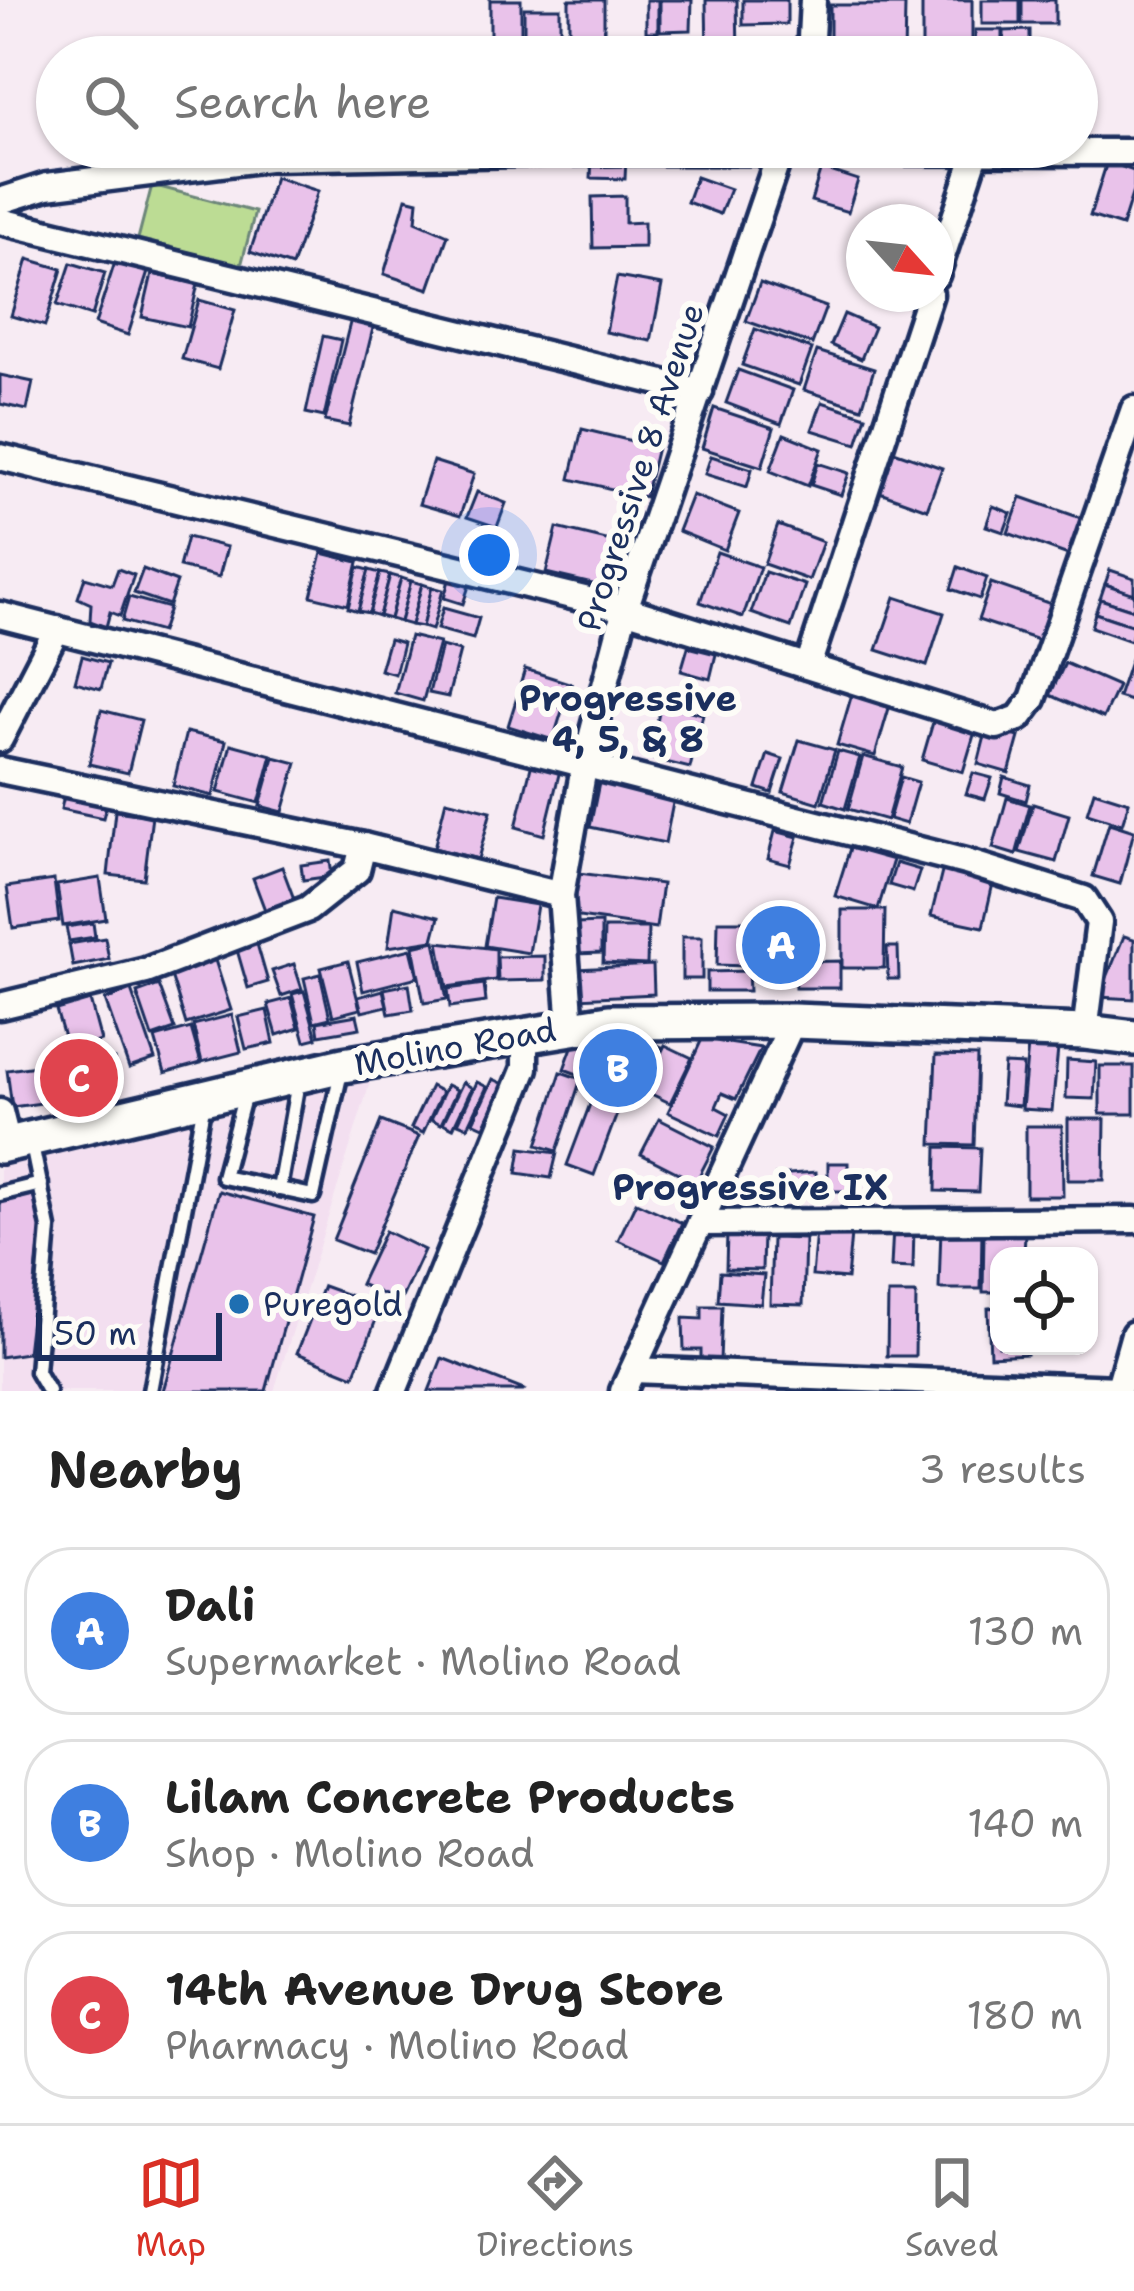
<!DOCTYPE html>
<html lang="en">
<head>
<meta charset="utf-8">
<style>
  body { margin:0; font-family:"Shantell Sans",sans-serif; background:#f2f2f2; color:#222 }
  .controls { position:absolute; right:36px; bottom:36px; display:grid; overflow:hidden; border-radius:24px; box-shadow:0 3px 9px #0004 }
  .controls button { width:108px; height:108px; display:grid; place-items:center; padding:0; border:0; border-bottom:3px solid #e0e0e0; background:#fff; color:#222; font:60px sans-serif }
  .compass { position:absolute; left:846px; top:204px; width:108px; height:108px; border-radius:50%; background:#fff; box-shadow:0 3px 9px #0004; rotate:117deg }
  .scale { position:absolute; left:36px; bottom:30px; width:186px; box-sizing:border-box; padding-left:12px; border:6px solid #1b2f5e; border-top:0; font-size:33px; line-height:42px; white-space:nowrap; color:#1b2f5e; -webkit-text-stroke:9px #fdfcf7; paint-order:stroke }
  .you { position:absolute; left:489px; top:555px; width:42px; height:42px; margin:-30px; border:9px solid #fff; border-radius:50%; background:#1a73e8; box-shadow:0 0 0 18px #1a73e833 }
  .badge { display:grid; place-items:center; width:78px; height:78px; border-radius:50%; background:#d93025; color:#fff; font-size:39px; font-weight:700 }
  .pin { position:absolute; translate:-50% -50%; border:6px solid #fff; box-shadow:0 3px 12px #0006 }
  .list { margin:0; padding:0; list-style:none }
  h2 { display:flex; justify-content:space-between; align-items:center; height:156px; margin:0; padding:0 48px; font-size:51px }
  h2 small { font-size:39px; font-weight:400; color:#767676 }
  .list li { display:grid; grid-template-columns:78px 1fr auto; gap:36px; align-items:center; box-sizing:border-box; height:168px; margin:0 24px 24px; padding:0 24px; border:3px solid #e0e0e0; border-radius:48px }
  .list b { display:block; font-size:45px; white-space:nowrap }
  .list p { margin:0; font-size:39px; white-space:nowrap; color:#767676 }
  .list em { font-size:39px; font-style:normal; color:#767676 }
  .icon { flex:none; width:66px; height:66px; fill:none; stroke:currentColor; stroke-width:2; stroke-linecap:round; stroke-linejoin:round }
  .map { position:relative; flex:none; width:1134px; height:1391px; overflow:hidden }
  .search { position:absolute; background:#fff; box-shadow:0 3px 9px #0004; left:36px; right:36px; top:36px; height:132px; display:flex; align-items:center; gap:30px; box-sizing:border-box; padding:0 42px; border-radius:66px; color:#767676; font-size:45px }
  .sheet { height:732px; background:#fff }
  nav { display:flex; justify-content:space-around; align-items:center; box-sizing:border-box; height:168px; border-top:3px solid #e0e0e0; background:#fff; font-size:33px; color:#767676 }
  nav a { display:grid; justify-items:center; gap:6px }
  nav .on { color:#d93025 }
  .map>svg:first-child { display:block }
  .built { fill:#f3dff0 }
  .green { fill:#bcdc94; stroke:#6c8679; stroke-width:3 }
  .building { fill:#e9c2ea; stroke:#1b2f5e; stroke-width:3 }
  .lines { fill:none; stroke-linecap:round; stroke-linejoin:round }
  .lane-casing { stroke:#1b2f5e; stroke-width:21 }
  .street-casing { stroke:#1b2f5e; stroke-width:33 }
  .secondary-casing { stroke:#1b2f5e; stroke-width:42 }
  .lane { stroke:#fdfcf7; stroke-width:12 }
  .street { stroke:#fdfcf7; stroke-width:24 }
  .secondary { stroke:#fdfcf7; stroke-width:33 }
  .poi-dot { fill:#1f6fb2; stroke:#fdfcf7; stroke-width:4.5 }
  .labels { text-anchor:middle; stroke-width:12; stroke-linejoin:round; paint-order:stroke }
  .street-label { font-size:33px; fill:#1b2f5e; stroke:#fdfcf7 }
  .poi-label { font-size:33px; fill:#1b2f5e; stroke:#fdfcf7; text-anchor:start }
  .neighbourhood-label { font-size:36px; font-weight:bold; fill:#1b2f5e; stroke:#fdfcf7 }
</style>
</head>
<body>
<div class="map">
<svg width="1134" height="1391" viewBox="0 0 1134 1391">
  <rect width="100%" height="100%" fill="#f7ebf3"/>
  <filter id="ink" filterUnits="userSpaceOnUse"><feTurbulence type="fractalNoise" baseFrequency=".00833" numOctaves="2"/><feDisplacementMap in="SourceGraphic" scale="24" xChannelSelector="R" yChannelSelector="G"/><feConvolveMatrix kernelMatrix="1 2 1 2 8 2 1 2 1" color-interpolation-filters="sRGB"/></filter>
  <g filter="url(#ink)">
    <path class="built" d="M377,1060L274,1391H0V1146Z"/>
    <path class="green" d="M152,185L255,212L241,266L138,239Z"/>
    <g class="building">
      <rect x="490" y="0" width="31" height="36"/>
      <path d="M569,0H604V36L569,35Z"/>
      <rect x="646" y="0" width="12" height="32"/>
      <path d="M660,0H692L691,30L660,31Z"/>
      <path d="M706,0H737L738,55L707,56Z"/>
      <path d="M743,0H787V24L743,25Z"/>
      <rect x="922" y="0" width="50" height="57"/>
      <rect x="982" y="0" width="38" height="24"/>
      <rect x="1022" y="0" width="33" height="24"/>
      <path d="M830,5H905L904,57H830Z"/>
      <rect x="524" y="8" width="36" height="49"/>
      <rect x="975" y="30" width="27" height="27"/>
      <path d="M1030,30V57H1004V31Z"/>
      <path d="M592,157L626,158L625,179L591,178Z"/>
      <path d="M1107,162L1134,171V188L1122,226L1090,216Z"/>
      <path d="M821,168L858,180L848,212L811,201Z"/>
      <path d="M275,177L318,191L292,266L250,252Z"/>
      <path d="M696,177L730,189L720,214L687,202Z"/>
      <path d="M625,196V223L644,222V247L593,248L592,197Z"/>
      <path d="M406,198L418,201L416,221L448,235L429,289L384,274Z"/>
      <path d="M28,259L62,269L45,326L11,316Z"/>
      <path d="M116,259L149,269L128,335L95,324Z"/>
      <path d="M71,263L105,273L92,316L57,305Z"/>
      <path d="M152,274L198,284L188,327L142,317Z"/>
      <path d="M617,277L662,285L651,341L606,332Z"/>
      <path d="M760,283L826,307L812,344L746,321Z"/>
      <path d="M199,300L235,310L218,369L182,359Z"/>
      <path d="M844,314L874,327L861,359L831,345Z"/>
      <path d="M351,319L374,324L349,426L325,421Z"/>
      <path d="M755,329L812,349L799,385L742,365Z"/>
      <path d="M323,336L341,340L324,417L306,413Z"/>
      <path d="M817,351L874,369L862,408L804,390Z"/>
      <path d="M738,370L793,390L781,424L726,403Z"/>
      <path d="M0,375L33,382L27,410L0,404Z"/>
      <path d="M822,402L866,416L857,444L812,430Z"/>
      <path d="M714,408L774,428L762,467L702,448Z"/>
      <path d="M582,429L657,447L645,497L570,479Z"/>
      <path d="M784,434L822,449L808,486L770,471Z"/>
      <path d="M891,450L942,468L927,509L877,491Z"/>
      <path d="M711,456L752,469L747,487L705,474Z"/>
      <path d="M433,461L474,474L460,516L419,504Z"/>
      <path d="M818,463L849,473L841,495L811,485Z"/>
      <path d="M477,492L506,503L497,527L467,517Z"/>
      <path d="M692,495L739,513L725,550L678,531Z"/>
      <path d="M1021,497L1081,518L1068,555L1008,533Z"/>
      <path d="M993,506L1011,513L1004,532L986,526Z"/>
      <path d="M778,525L823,542L809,580L764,564Z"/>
      <path d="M557,528L615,542L605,587L546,573Z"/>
      <path d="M187,537L227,547L219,577L179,567Z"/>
      <path d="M717,552L760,567L743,617L700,602Z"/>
      <path d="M322,553L358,562L348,605L311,596Z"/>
      <path d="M358,567L369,570L358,611L348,608Z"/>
      <path d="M958,567L987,578L980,599L951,589Z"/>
      <path d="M118,569L134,575L120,616L110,612L106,627L90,621L91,604L78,598L85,577L112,585Z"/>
      <path d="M143,569L177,582L169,605L134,593Z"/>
      <path d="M369,570L380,573L369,613L358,611Z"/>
      <path d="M1110,570L1134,578V594L1105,584Z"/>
      <path d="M765,572L805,585L791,627L751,613Z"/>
      <path d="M380,573L390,575L379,616L369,613Z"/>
      <path d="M390,575L401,578L390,619L379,616Z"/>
      <path d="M401,578L411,581L400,622L390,619Z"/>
      <path d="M449,580L469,586L463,604L444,598Z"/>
      <path d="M411,581L422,584L411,625L400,622Z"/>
      <path d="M991,583L1054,605L1041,641L978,620Z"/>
      <path d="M422,584L432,587L422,627L411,625Z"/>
      <path d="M1105,584L1134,594V610L1100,599Z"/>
      <path d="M432,587L443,590L432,630L422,627Z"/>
      <path d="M129,597L169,608L161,632L122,621Z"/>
      <path d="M895,597L944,613L927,666L877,650Z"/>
      <path d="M1100,599L1134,610V626L1095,613Z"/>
      <path d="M443,608L479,618L473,639L437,629Z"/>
      <path d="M1095,613L1134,626L1131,641L1091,627Z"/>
      <path d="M410,636L439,643L423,701L395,693Z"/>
      <path d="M389,639L403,643L395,674L380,670Z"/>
      <path d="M441,646L460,651L448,697L429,693Z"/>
      <path d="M688,647L716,654L710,679L681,671Z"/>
      <path d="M1134,650V702L1118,697Z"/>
      <path d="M82,656L108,663L101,689L75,682Z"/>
      <path d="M1065,663L1118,686L1103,718L1050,695Z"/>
      <path d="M525,669L572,684L564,707L518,692Z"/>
      <path d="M854,687L892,698L875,756L837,745Z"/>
      <path d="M518,694L563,708L553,740L508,726Z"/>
      <path d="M661,704L703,714L690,768L649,758Z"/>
      <path d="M101,710L141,720L128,773L89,764Z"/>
      <path d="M936,712L977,725L963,772L922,760Z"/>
      <path d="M987,728L1019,737L1009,773L978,764Z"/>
      <path d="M186,732L226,741L213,796L173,786Z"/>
      <path d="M799,740L835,750L819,803L783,792Z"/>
      <path d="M231,744L272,755L259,803L218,792Z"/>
      <path d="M838,751L860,757L845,809L823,802Z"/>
      <path d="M768,754L783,759L772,793L757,788Z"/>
      <path d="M863,756L902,767L887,820L848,809Z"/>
      <path d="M274,757L297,763L283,812L260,806Z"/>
      <path d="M532,763L560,770L544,835L516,827Z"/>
      <path d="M973,773L992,778L985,799L966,794Z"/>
      <path d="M901,777L918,782L906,824L889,819Z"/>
      <path d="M1004,777L1030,785L1026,801L1000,793Z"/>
      <path d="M599,783L674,798L665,843L590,827Z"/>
      <path d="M1094,791L1129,802L1122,824L1087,813Z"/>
      <path d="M65,792L107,802L103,818L61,809Z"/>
      <path d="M1007,798L1030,805L1016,855L993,848Z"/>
      <path d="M446,800L491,811L478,859L434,848Z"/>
      <path d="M1033,804L1069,815L1056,862L1019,852Z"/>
      <path d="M115,811L152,816L144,879L108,875Z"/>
      <path d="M1109,823L1134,831L1120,884L1093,876Z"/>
      <path d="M775,831L798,837L790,865L768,859Z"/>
      <path d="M850,848L893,860L878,909L835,896Z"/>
      <path d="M330,861L332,876L303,880L301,865Z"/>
      <path d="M896,863L920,870L913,892L889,885Z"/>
      <path d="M282,867L294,899L265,910L253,878Z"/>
      <path d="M943,868L994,879L983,927L931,916Z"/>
      <path d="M579,873L662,884L656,928L572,916Z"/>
      <path d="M100,878L106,919L63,926L57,885Z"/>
      <path d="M54,880L59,921L13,928L7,887Z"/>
      <path d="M493,898L537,905L529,953L485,946Z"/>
      <path d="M394,906L439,917L433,940L388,947Z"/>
      <path d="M842,910H885L884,968H842Z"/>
      <path d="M718,921H747L746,966L717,965Z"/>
      <path d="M93,923L95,937L69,941L66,927Z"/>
      <path d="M601,923V953L576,954V924Z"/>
      <path d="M604,928H648L647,965L603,963Z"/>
      <path d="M1124,936L1134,939V999L1099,997Z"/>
      <rect x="682" y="937" width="20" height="42"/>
      <path d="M105,938L109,959L73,966L69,944Z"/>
      <path d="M435,941L447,999L424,1003L413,946Z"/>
      <path d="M439,942L496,949V980L447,987Z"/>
      <path d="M257,944L268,982L248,988L237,950Z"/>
      <path d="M887,947H898L899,979H888Z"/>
      <path d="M411,949L418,977L363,991L357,962Z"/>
      <path d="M545,956V980L498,981L497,957Z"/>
      <path d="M214,957L231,1010L186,1024L170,972Z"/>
      <path d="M348,961L360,1009L333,1016L321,968Z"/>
      <path d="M840,961V988H795V962Z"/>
      <path d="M294,964L302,989L281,996L272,971Z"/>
      <path d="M653,965L654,994L578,998L577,969Z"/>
      <path d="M748,971L749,991H707V972Z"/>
      <path d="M320,974L330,1018L314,1022L304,978Z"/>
      <path d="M409,984L413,1010L389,1014L384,989Z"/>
      <path d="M484,984L486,1002L450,1007L448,989Z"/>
      <path d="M159,985L175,1029L152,1037L137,993Z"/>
      <path d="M131,990L155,1059L129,1068L105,1000Z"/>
      <path d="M383,990L387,1006L362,1012L358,997Z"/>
      <path d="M304,991L317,1038L305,1041L292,994Z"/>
      <path d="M291,998L299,1028L277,1035L268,1004Z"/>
      <path d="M90,1000L101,1041L68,1051L56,1010Z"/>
      <path d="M267,1010L274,1043L246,1049L238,1017Z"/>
      <path d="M232,1015L241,1052L202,1062L193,1025Z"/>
      <path d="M357,1015L360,1028L319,1035L317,1022Z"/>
      <path d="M191,1028L201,1063L165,1073L155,1038Z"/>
      <path d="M575,1039L591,1045L580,1075L564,1069Z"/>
      <path d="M702,1039L761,1048L736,1099L722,1093L716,1107L729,1114L719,1136L668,1112Z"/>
      <path d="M650,1042L662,1047L646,1080L634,1074Z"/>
      <path d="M665,1045L692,1058L670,1103L643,1090Z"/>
      <path d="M1028,1046L1058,1049L1052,1111L1022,1109Z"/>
      <path d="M936,1055L977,1056L974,1145L932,1144Z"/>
      <path d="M84,1059L90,1095L51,1102L44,1066Z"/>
      <path d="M114,1059L119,1088L90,1094L84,1064Z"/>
      <path d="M607,1059L634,1069L594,1175L567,1165Z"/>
      <path d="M1067,1060L1096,1062L1094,1099L1066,1098Z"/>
      <path d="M1004,1064L1023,1065L1020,1106L1001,1104Z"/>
      <path d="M44,1065L49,1102L12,1107L7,1070Z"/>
      <rect x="1100" y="1066" width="34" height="48"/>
      <path d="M561,1072L581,1079L557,1151L537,1145Z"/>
      <path d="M493,1079L504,1084L484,1127L473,1122Z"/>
      <path d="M463,1082L472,1088L453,1128L443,1123Z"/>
      <path d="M477,1082L487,1087L468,1127L458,1123Z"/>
      <path d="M447,1085L457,1090L441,1124L431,1119Z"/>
      <path d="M431,1086L442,1092L423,1133L411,1128Z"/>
      <path d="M659,1119L714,1147L696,1182L641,1154Z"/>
      <path d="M1068,1119H1105L1104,1180H1068Z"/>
      <path d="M381,1121L419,1136L369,1254L333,1240Z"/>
      <path d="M1026,1126H1062L1063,1196H1026Z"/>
      <path d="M937,1147L980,1148L978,1192L936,1191Z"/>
      <path d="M521,1148L557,1153L551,1178L517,1173Z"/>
      <rect x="828" y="1163" width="20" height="28"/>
      <path d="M816,1172L817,1193L777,1195L776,1175Z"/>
      <path d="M219,1191L314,1217L266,1391H163Z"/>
      <path d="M38,1192L43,1214L27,1353L0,1357V1202Z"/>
      <path d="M636,1202L682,1223L664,1261L618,1240Z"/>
      <path d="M893,1227H914L913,1268L891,1267Z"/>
      <path d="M941,1228L982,1229L981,1289H939Z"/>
      <path d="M385,1231L424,1250L400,1302L360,1284Z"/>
      <path d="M816,1231L851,1234L847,1279L812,1276Z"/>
      <path d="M727,1232L763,1233L762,1270L726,1269Z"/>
      <path d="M984,1233H1025L1024,1256H999V1292H983Z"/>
      <path d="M772,1238L805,1239L803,1305L770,1304Z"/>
      <path d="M720,1272L764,1275L761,1304L718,1301Z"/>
      <path d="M323,1286L381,1307L354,1376L297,1353Z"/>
      <path d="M888,1294H916L915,1356H887Z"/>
      <path d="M702,1306H722L720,1361H701V1350H684L683,1318L702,1319Z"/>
      <path d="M999,1307V1346H1027V1354L990,1356L988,1308Z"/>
      <path d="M442,1358L524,1390L523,1391H429Z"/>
    </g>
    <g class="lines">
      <g class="lane-casing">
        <g id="lane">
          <path d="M246,1090L223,1177L313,1196L341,1072"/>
          <path d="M31,1140L49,1228L37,1372L48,1391"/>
          <path d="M279,1189L298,1082"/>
          <path d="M0,1194L41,1184"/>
          <path d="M150,1391L204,1103"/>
        </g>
      </g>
      <g class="street-casing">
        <g id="street">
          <path d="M810,57L813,0"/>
          <path d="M0,201L47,186L268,158L630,151L1134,152"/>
          <path d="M0,221L700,392"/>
          <path d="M936,275L976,153"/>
          <path d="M0,457L625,609L997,726L1019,718L1033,699L1134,409"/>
          <path d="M0,615L966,862L1084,899L1099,922L1085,1032"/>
          <path d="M808,666L930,294"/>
          <path d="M0,739L57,629"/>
          <path d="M0,770L363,846L561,895"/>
          <path d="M0,1006L146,971L308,909L357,870L363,846"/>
          <path d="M571,1027L561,895L585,762L625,609L782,147"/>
          <path d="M0,1112L8,1144"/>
          <path d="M700,1223L1134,1220"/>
          <path d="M633,1370L1118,1389"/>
          <path d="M394,1391L525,1068V1034"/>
          <path d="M623,1391L793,1021"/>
          <path d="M1118,1391L1134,1334"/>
        </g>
      </g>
      <g class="secondary-casing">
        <path id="secondary" d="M0,1146L343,1065L609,1022L793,1021L1085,1032L1134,1038"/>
      </g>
      <use href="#lane" class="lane"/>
      <use href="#street" class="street"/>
      <use href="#secondary" class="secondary"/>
    </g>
  </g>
  <circle class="poi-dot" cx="239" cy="1304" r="12"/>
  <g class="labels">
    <g class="street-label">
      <text transform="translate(640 467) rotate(-72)" y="12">Progressive 8 Avenue</text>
      <text transform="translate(455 1046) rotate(-10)" y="12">Molino Road</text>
    </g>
    <g class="poi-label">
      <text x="263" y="1316">Puregold</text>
    </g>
    <g class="neighbourhood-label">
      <text x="628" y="711">Progressive<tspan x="628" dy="41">4, 5, &amp; 8</tspan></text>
      <text x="750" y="1200">Progressive IX</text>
    </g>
  </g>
</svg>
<div class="controls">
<button><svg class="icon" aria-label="locate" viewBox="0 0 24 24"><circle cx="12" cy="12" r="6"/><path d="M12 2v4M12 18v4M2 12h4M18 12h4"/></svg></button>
</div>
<svg class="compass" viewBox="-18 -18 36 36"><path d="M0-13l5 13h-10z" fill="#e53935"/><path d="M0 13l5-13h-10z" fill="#767676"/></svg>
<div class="scale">50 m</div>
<div class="you"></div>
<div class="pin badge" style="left:781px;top:945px;background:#3f7fe0">A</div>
<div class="pin badge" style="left:618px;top:1068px;background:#3f7fe0">B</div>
<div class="pin badge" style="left:79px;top:1078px;background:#e0444e">C</div>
<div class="search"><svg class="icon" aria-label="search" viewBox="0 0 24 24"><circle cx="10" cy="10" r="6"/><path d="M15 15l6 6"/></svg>Search here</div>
</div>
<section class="sheet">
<h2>Nearby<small>3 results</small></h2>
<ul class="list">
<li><span class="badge" style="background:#3f7fe0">A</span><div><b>Dali</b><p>Supermarket · Molino Road</p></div><em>130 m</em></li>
<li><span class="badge" style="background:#3f7fe0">B</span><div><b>Lilam Concrete Products</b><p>Shop · Molino Road</p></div><em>140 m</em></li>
<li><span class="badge" style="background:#e0444e">C</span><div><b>14th Avenue Drug Store</b><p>Pharmacy · Molino Road</p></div><em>180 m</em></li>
</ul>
</section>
<nav>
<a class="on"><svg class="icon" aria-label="map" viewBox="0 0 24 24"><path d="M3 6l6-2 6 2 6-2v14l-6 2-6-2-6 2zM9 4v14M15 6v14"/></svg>Map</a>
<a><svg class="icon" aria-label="directions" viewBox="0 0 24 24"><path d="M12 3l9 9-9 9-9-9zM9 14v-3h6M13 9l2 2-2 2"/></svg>Directions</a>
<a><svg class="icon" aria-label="saved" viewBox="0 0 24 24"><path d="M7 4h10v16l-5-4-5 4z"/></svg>Saved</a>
</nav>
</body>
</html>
